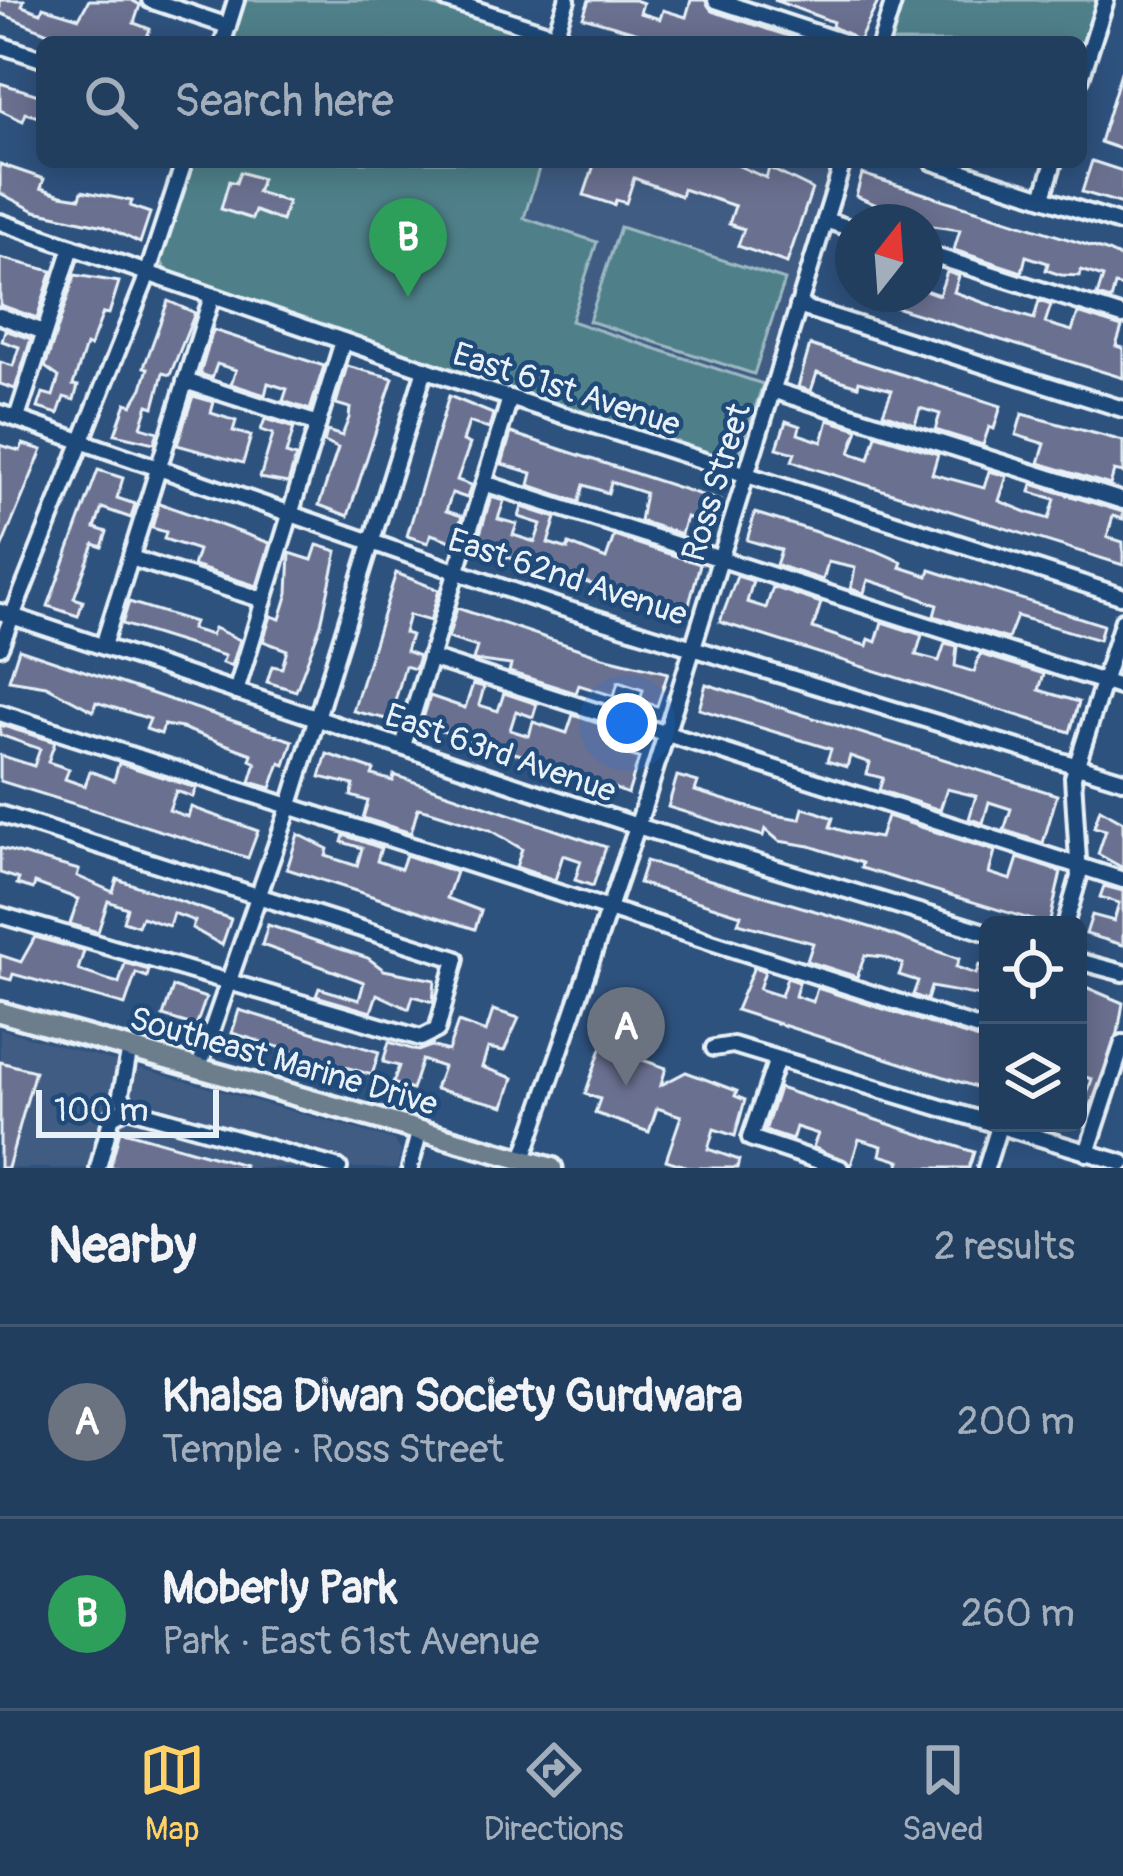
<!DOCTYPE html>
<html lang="en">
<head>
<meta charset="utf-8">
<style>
  body { margin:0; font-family:Pangolin,sans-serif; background:#2a4564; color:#f1f3f6 }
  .controls { position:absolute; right:36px; bottom:36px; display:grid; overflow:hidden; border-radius:18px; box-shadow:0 6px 30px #0003 }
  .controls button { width:108px; height:108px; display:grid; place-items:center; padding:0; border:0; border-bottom:3px solid #3f5773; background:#223e5e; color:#f1f3f6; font:60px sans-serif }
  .compass { position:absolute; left:835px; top:204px; width:108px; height:108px; border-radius:50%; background:#223e5e; box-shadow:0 6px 30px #0003; rotate:17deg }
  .scale { position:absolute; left:36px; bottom:30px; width:183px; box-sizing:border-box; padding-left:12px; border:6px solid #e8f1f8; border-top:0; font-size:33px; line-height:42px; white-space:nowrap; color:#e8f1f8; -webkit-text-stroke:9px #1f4a7a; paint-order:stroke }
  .you { position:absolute; left:627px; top:723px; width:42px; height:42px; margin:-30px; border:9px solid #fff; border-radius:50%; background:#1a73e8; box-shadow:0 0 0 18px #1a73e833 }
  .badge { display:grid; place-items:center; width:78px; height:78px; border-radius:50%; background:#ffd166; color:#fff; font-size:39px; font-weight:700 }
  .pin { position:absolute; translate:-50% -99px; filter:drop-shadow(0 3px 6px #0008) }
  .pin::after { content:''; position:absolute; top:63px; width:42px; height:36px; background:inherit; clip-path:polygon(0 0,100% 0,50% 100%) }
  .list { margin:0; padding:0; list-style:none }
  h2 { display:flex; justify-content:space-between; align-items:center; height:156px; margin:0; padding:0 48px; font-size:51px }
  h2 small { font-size:39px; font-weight:400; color:#a2aebc }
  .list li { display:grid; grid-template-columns:78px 1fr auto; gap:36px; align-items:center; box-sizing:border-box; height:192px; padding:0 48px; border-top:3px solid #3f5773 }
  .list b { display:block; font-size:45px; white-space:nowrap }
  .list p { margin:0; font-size:39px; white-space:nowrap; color:#a2aebc }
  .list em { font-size:39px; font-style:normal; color:#a2aebc }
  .icon { flex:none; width:66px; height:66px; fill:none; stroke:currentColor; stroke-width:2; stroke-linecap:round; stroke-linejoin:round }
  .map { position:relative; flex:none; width:1123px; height:1168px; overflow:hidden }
  .search { position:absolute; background:#223e5e; box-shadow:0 6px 30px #0003; left:36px; right:36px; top:36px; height:132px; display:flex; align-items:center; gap:30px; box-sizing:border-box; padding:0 42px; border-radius:18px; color:#a2aebc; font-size:45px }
  .sheet { height:540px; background:#223e5e }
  nav { display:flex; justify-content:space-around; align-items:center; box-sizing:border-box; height:168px; border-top:3px solid #3f5773; background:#223e5e; font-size:33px; color:#a2aebc }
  nav a { display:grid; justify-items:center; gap:6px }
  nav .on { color:#ffd166 }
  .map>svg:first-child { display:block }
  .built { fill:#405b83 }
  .green { fill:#50808a; stroke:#9cb8c1; stroke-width:3 }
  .building { fill:#6a708f; stroke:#e8f1f8; stroke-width:3 }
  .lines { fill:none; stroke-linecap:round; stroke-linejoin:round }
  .minor-casing { stroke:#e8f1f8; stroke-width:22 }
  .major-casing { stroke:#e8f1f8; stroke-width:27 }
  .minor { stroke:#1f4a7a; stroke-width:14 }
  .major { stroke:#6c7d8c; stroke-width:18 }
  .labels { text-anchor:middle; stroke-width:9; stroke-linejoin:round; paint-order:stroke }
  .street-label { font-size:33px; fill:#e8f1f8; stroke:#1f4a7a }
</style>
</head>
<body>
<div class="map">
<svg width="1123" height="1168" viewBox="0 0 1123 1168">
  <rect width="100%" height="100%" fill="#2e527e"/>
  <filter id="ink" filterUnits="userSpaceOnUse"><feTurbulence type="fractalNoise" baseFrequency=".00833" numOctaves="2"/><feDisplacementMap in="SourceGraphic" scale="24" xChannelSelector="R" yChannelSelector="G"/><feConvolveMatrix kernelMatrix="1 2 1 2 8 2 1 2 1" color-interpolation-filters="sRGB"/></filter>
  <g filter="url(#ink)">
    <g class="built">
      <path d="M541,162H833L763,384L571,321L523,218Z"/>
      <path d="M0,1029L394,1140L401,1151L397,1168H0Z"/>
    </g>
    <g class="green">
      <path d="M246,0H415L550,42H232Z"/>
      <path d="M904,0H1108L1081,68V42H891Z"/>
      <path d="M187,162H541L524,218L597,242L571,321L763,384L738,459L688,453L167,272L161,261Z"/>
      <path d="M620,227L785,280L754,374L589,321Z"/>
    </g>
    <g class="building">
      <path d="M0,0H24L22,6L41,13L43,7L79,18L89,0H131L140,5L134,23L150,29L145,42H69L0,13Z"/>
      <path d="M589,0H635L643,3L640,13L660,19L663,10L686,17L691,0H705L712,11L807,42H670L583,17Z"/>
      <path d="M774,0H879L859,41L832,26L833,22Z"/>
      <path d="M1121,72H1123V150L1100,142Z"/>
      <path d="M0,83L42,96V118L26,113L23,121L0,110Z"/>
      <path d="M1092,161L1123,171V204L1082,192Z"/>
      <path d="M595,162H730L766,178L769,168L812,189L787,263L738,246L744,229L729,224L735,206L683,189L681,196L634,178L626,203L616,200L614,205L584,195Z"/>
      <path d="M0,164L44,179L41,188L61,195L80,198L82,191L132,201L130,206L150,213L140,243L104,226L35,211L0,193Z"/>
      <path d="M240,172L262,179L257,192L288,202L282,221L255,211L252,219L221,209L229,181L236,183Z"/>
      <path d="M862,174L1106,251L1123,259V287L1115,285L1111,300L1097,296L1103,277L1081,270L1080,276L1061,275L1046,270L1048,263L1026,256L1022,272L954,250L960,230L925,225V218L907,213L889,211L885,222H872L877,205L856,196Z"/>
      <path d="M0,258L52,271L37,318L0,305Z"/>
      <path d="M947,272L959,276L954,292L1010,312L1034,319L1039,301L1051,305L1045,323L1072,331L1078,313L1122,327L1116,346L1123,348V378L860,296L925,290L939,295Z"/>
      <path d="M75,275L119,282L109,314L103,313L90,347L86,345L73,385L78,386L74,400L64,397L58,414L38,408L43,393L53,396L59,377L45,367Z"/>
      <path d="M168,301L195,313L170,375L163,373L154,407L148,405L141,427L158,432L154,443L115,434L126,403L132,405L142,388L148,368L144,367Z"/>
      <path d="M5,330L31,339L15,389L0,384V362L13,366L19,347L2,341Z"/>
      <path d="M213,330L324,366L310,410L283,401L287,389L268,383L265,395L231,384L236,370L217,364L212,378L200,374Z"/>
      <path d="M810,345L1001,406L994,429L989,427L983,445L935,430L940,414L920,408L915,424L883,413L892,390L859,381L858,386L817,373L811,391L798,387Z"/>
      <path d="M347,366L393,378L348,516L319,505L338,448L324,442L327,431L342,436L349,418L350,408L336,404Z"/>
      <path d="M193,396L214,402L211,413L236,421L233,431L251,436L243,463L177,445Z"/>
      <path d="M449,396L493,414L489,429L469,422L463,441L470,444L457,480L471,485L467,498L452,493L446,511L462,516L454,542L431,534L428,543L407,536Z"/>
      <path d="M1022,414L1123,441V473L1114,471L1110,485L1039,463L1045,444L1016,435Z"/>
      <path d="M265,419L294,428L286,454L296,457L288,483L260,478L273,434L261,430Z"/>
      <path d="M828,420L858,429L850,453L869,459L876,435L938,454L932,474L984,488L989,471L1007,476L999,501L1029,513L1049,519L1055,499L1030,492L1032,484L1123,512V519L1113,516L1107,537L1123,542V565L809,467L792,461L795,453L777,448L786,421L800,426L798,434L822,442Z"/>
      <path d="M511,433L720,501L713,526L686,517L681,534L640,521L645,493L611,482L608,493L584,485L579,502L529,485L532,473L502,464Z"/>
      <path d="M23,444L42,450L0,551V445L20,451Z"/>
      <path d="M98,470L123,478L117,498L135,504L131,518L102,508L95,528L107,532L102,547L94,544L81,579L74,598L83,601L78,616L48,606Z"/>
      <path d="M491,497L504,501L498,519L517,524L513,535L535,542L541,524L519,517L522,507L556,518L548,543L568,549L569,544L606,559L614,536L700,564L688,608L665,600L663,607L476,547Z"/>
      <path d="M159,503L270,543L257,586L193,566L198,550L164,539L166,532L152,528Z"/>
      <path d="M755,513L877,551L902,562L900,567L928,576L930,570L1103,625L1099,640L1017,616L1008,639L934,616L937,605L899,590L868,580L864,593L851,589L855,568L828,562L823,580L776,565L781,550L747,540Z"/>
      <path d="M317,545L337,551L321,624L296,691L267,682L272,666L282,668L287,650L263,641L271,616L280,619L288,593L290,553L312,560Z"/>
      <path d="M396,573L439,590L430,621L409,615L404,633L411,635L406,651L419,656L415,669L405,666L394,705L403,708L399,722L353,711Z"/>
      <path d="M737,576L753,581L747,602L766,608L773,587L821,603L813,628L847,640L867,646L869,639L876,642L882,622L922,635L916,655L939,661L945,643L957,646L955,666L974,672L980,654L1044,674L1039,690L1079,702L1070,732L720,622Z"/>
      <path d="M129,602L194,622L191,629L211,635L214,628L240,640L232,666L222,663L225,656L122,624Z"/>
      <path d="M457,608L603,657L668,673L657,706L640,701L643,690L618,682L614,696L579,685L576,693L509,672L511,665L473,660L477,647L448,638Z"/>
      <path d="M19,649L293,741L285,765L280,763L271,788L250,782L256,763L250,760L252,754L182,728L164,725L161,734L146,729L150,719L96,702L93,711L46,686L9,680Z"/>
      <path d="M473,684L484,687L479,705L498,711L504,693L537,704L533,717L516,711L510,730L529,736L533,722L567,733L573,715L624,732L618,752L639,758L628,794L558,766L421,725L430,696L465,708Z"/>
      <path d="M706,684L1057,795L1043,843L1004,830L1011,809L989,802L983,823L969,819L976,796L947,789L940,810L879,790L883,778L867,774L870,763L850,756L847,767L827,761L831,749L699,709Z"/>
      <path d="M0,725L55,742L48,762L69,769L65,779L85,786L90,771L114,780L119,763L196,788L193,797L176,791L169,810L188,817L191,807L258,831L248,858L0,781V755L34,766L40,749L0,735Z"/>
      <path d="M327,754L374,770L372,775L393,781L394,775L606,847L593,886L575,880L581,861L563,855L555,880L516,867L522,849L490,830L427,810L418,808L411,833L363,818L368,801L351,796L354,785L320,777Z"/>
      <path d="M677,776L698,782L695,791L774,815L800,819L803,808L817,812L833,818L830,827L850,833L880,838L887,816L995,851L989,873L1011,880L1018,858L1061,872L1049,925L861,868L862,863L810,846L779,841L765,829L763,836L668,807Z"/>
      <path d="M1100,809L1123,822V868L1098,854L1106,830L1094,827Z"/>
      <path d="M298,834L328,849L326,856L357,866L362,848L342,842L344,835L381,848L377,861L401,869L406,855L456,872L447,898L481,911L475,929L287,869Z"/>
      <path d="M0,848L79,870L77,876L113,892L117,879L231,919L222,945L192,928L195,921L173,913L169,926L142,917L138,926L123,921L127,908L108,901L98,932L70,924L78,899L35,883L33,889L17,884L19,879L0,873Z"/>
      <path d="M646,861L873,928L959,959L956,967L976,974L979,965L988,968L986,997L931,987L927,1000L913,995L918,981L899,975L903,964L883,957L865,955L857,977L807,961L813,943L738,923L741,915L639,883Z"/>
      <path d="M1104,886L1123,891V945L1086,934L1092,915L1114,921L1119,903L1100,897Z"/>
      <path d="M268,925L368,958L384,970L435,980L433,1002L413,996L409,1009L377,994L371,1012L316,996L319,988L359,1000L364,982L262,945Z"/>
      <path d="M35,937L84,951L78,970L108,980L119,983L125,963L149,970L147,977L136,973L125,1005L13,974L11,980L0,977V955L21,962Z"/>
      <path d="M754,967L765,971L759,989L781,996L787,978L799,982L795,996L813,1002L817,988L988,1042L983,1065L988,1067V1091L736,1010Z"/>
      <path d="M1081,985L1123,1003L1118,1033L1086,1119L1079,1117L1092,1079L1078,1075Z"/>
      <path d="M173,987L206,998L196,1026L163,1016Z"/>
      <path d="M239,1010L379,1052L372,1075L232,1033Z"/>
      <path d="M493,1010L519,1018L504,1051L488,1048L482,1067L513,1078L504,1106L435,1089L443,1067L422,1060L412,1090L393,1083L399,1066L383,1062L389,1042L418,1051L431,1046L448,1051L458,1022L486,1032Z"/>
      <path d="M602,1046L666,1068L661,1085L686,1072L737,1091L735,1096L745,1100L735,1136L714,1129L708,1149L739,1160L737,1168H691L666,1160L681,1116L657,1108L649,1132L595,1113L600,1099L585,1094Z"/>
      <path d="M0,1062L35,1071L8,1168H0Z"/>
      <path d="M779,1088L974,1152L969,1168H898L900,1161L880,1155L882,1146L859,1139L851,1165L813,1147L818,1134L796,1127L792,1140L765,1131Z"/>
      <path d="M120,1130L244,1165V1168H110Z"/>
    </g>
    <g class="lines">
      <g class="minor-casing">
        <g id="minor">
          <path d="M150,0L228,26"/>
          <path d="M447,0L575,42"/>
          <path d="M716,0L843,42"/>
          <path d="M555,35L567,0"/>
          <path d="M223,42L236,0"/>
          <path d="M881,42L894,0"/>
          <path d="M0,45L42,59"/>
          <path d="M1081,78L1106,0"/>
          <path d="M933,162L1123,224"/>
          <path d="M1043,197L1054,162"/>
          <path d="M825,220L853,229"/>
          <path d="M0,222L479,388L1121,596"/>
          <path d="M925,253L1123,316"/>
          <path d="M798,306L1123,409"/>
          <path d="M0,316L44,332"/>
          <path d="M185,381L318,424"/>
          <path d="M772,390L1123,501"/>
          <path d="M0,413L556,606L1123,780"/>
          <path d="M17,418L72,247"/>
          <path d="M484,483L1123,688"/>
          <path d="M131,558L264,600"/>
          <path d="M0,612L637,826L988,933"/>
          <path d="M103,646L212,296"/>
          <path d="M0,647L144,284L184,162"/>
          <path d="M430,658L1123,880"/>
          <path d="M236,692L343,341"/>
          <path d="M0,713L988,1031"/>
          <path d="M403,746L510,398"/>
          <path d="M0,814L456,959L437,1030L421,1038L0,915"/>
          <path d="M1065,925L1079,877L1073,777L1123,620"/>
          <path d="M1078,961L1123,973"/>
          <path d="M130,1048L121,1094L127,1108L339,1168"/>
          <path d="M714,1048L733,1045L1123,1163"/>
          <path d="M777,1059L750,1138L840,1168"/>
          <path d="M199,1067L289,808L425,369"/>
          <path d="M1087,1153L1123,1043"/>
          <path d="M523,1159L642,812L843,162"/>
          <path d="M98,1168L112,1116L127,1108"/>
          <path d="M410,1168L420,1129"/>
          <path d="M986,1168L1000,1123"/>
        </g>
      </g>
      <g class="major-casing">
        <path id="major" d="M0,1012L552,1168"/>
      </g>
      <use href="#minor" class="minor"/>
      <use href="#major" class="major"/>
    </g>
  </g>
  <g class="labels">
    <g class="street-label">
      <text transform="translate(567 388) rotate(18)" y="12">East 61st Avenue</text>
      <text transform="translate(715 482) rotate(-73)" y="12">Ross Street</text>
      <text transform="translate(568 576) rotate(18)" y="12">East 62nd Avenue</text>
      <text transform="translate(501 752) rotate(19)" y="12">East 63rd Avenue</text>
      <text transform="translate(284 1060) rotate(16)" y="12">Southeast Marine Drive</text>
    </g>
  </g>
</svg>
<div class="controls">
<button><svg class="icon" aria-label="locate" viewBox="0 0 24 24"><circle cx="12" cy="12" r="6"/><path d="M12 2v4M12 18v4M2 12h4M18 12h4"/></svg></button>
<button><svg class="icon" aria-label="layers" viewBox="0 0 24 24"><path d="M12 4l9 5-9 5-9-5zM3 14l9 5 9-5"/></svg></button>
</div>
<svg class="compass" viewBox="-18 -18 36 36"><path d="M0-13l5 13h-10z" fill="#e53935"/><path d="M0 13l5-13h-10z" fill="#a2aebc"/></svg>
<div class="scale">100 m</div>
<div class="you"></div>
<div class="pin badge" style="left:626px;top:1086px;background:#6b7280">A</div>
<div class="pin badge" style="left:408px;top:297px;background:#2e9e5b">B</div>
<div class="search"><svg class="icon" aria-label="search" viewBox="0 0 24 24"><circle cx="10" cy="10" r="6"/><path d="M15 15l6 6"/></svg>Search here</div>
</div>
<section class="sheet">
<h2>Nearby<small>2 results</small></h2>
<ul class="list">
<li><span class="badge" style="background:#6b7280">A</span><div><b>Khalsa Diwan Society Gurdwara</b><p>Temple · Ross Street</p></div><em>200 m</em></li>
<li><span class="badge" style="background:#2e9e5b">B</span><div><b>Moberly Park</b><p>Park · East 61st Avenue</p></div><em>260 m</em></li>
</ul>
</section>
<nav>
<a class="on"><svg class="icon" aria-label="map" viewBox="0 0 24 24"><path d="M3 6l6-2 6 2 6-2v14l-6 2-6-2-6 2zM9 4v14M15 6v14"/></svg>Map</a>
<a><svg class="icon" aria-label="directions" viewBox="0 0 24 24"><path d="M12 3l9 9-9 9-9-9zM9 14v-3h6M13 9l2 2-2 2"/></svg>Directions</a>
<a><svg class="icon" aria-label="saved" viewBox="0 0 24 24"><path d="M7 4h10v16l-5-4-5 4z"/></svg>Saved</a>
</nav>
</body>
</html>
